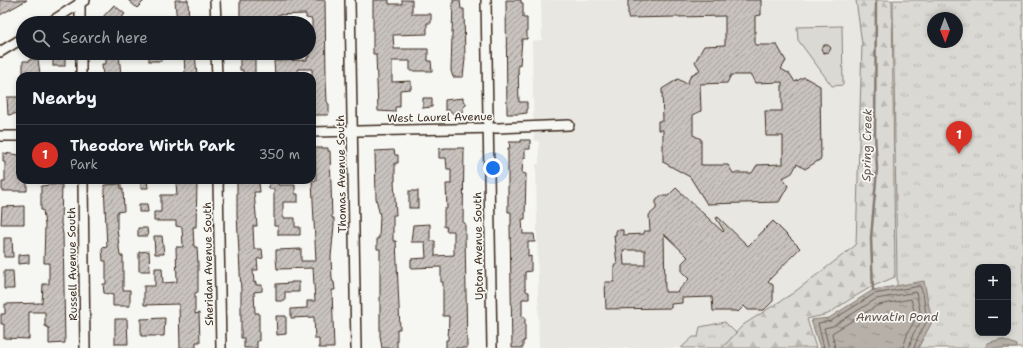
<!DOCTYPE html>
<html lang="en">
<head>
<meta charset="utf-8">
<style>
  body { margin:0; font-family:"Shantell Sans",sans-serif; background:#20242c; color:#f1f3f6 }
  .controls { position:absolute; right:12px; bottom:12px; display:grid; overflow:hidden; border-radius:8px; box-shadow:0 2px 6px #0003 }
  .controls button { width:36px; height:36px; display:grid; place-items:center; padding:0; border:0; border-bottom:1px solid #363941; background:#171b24; color:#f1f3f6; font:20px sans-serif }
  .compass { position:absolute; left:927px; top:12px; width:36px; height:36px; border-radius:50%; background:#171b24; box-shadow:0 2px 6px #0003; rotate:179deg }
  .you { position:absolute; left:493px; top:168px; width:14px; height:14px; margin:-10px; border:3px solid #fff; border-radius:50%; background:#1a73e8; box-shadow:0 0 0 6px #1a73e833 }
  .badge { display:grid; place-items:center; width:26px; height:26px; border-radius:50%; background:#d93025; color:#fff; font-size:13px; font-weight:700 }
  .pin { position:absolute; translate:-50% -33px; filter:drop-shadow(0 1px 2px #0008) }
  .pin::after { content:''; position:absolute; top:21px; width:14px; height:12px; background:inherit; clip-path:polygon(0 0,100% 0,50% 100%) }
  .list { margin:0; padding:0; list-style:none }
  h2 { display:flex; justify-content:space-between; align-items:center; height:52px; margin:0; padding:0 16px; font-size:17px }
  h2 small { font-size:13px; font-weight:400; color:#9ea1a6 }
  .list li { display:grid; grid-template-columns:26px 1fr auto; gap:12px; align-items:center; box-sizing:border-box; height:60px; padding:0 16px; border-top:1px solid #363941 }
  .list b { display:block; font-size:15px; white-space:nowrap }
  .list p { margin:0; font-size:13px; white-space:nowrap; color:#9ea1a6 }
  .list em { font-size:13px; font-style:normal; color:#9ea1a6 }
  .icon { flex:none; width:22px; height:22px; fill:none; stroke:currentColor; stroke-width:2; stroke-linecap:round; stroke-linejoin:round }
  .map { position:relative; flex:none; width:1023px; height:348px; overflow:hidden }
  .search { position:absolute; background:#171b24; box-shadow:0 2px 6px #0003; left:16px; top:16px; width:300px; height:44px; display:flex; align-items:center; gap:10px; box-sizing:border-box; padding:0 14px; border-radius:22px; color:#9ea1a6; font-size:15px }
  .panel { position:absolute; background:#171b24; box-shadow:0 2px 6px #0003; left:16px; top:72px; width:300px; height:112px; border-radius:12px }
  .map>svg:first-child { display:block }
  .built { fill:#e8e7e2 }
  .green { fill:#dad9d3; stroke:#8a8278 }
  .forest { fill:url(#forest-firs); stroke:#8a8278 }
  .park { fill:url(#park-tufts); stroke:#8a8278; fill-rule:evenodd }
  .water { fill:url(#water-ripples); stroke:#857a71 }
  .lines { fill:none; stroke-linecap:round; stroke-linejoin:round }
  .shore { stroke:#6c6056; stroke-width:1 }
  .stream { stroke:#857a71; stroke-width:2.5 }
  .building { fill:url(#building-hatch); stroke:#3b2a1e; fill-rule:evenodd }
  .minor-casing { stroke:#3b2a1e; stroke-width:12 }
  .minor { stroke:#f6f6f2; stroke-width:9 }
  .labels { text-anchor:middle; stroke-width:3.5; stroke-linejoin:round; paint-order:stroke }
  .street-label { font-size:11px; fill:#3b2a1e; stroke:#f6f6f2 }
  .water-label { font-size:12px; font-style:italic; fill:#605248; stroke:#f6f6f2 }
</style>
</head>
<body>
<div class="map">
<svg width="1023" height="348" viewBox="0 0 1023 348">
  <defs>
    <pattern id="forest-firs" width="22" height="20" patternUnits="userSpaceOnUse"><rect width="22" height="20" fill="#dad9d3"/><path d="M5 1l3.5 6h-7zM16 11l3.5 6h-7z" fill="#bcbab5"/></pattern>
    <pattern id="park-tufts" width="24" height="20" patternUnits="userSpaceOnUse"><rect width="24" height="20" fill="#dad9d3"/><path d="M3 7l-1-3M5 7V3M7 7l1-3M15 17l-1-3M17 17v-4M19 17l1-3" fill="none" stroke="#bcbab5"/></pattern>
    <pattern id="water-ripples" width="26" height="14" patternUnits="userSpaceOnUse"><rect width="26" height="14" fill="#b6b0a9"/><path d="M2 4q2-2 4 0t4 0M15 11q2-2 4 0t4 0" fill="none" stroke="#958f89"/></pattern>
    <pattern id="building-hatch" width="6" height="6" patternUnits="userSpaceOnUse"><rect width="6" height="6" fill="#c8c3be"/><path d="M-1 1l2-2M0 6l6-6M5 7l2-2" fill="none" stroke="#a49f9a"/></pattern>
  </defs>
  <rect width="100%" height="100%" fill="#f6f6f2"/>
  <filter id="ink" filterUnits="userSpaceOnUse"><feTurbulence type="fractalNoise" baseFrequency=".025" numOctaves="2"/><feDisplacementMap in="SourceGraphic" scale="8" xChannelSelector="R" yChannelSelector="G"/><feConvolveMatrix kernelMatrix="1 2 1 2 8 2 1 2 1" color-interpolation-filters="sRGB"/></filter>
  <g filter="url(#ink)">
    <path class="built" d="M541,0H893L898,348H539L536,164H539V141L534,140L532,41L542,40Z"/>
    <path class="green" d="M842,26L843,85L832,86L798,40L797,27Z"/>
    <path class="forest" d="M856,0H892L895,277L871,287L849,300L828,314L807,319L816,348H722L743,325L793,293L856,245L862,44Z"/>
    <g class="park">
      <path d="M893,0H1023V348H898ZM933,18H957V42H933ZM978,267H1008V333H978Z"/>
      <path d="M725,322L736,333L722,348H681L693,337H698L700,327Z"/>
    </g>
    <g class="water">
      <path d="M924,281L932,322L918,348H820L811,320L829,318L873,290Z"/>
      <path d="M1002,339L1017,345V348H986L987,343Z"/>
    </g>
    <g class="lines">
      <g class="shore">
        <path d="M824,348L818,323L831,321L874,294L920,286L923,293L927,321L918,337L914,348"/>
        <path d="M829,348L824,328L833,326L876,299L916,292L922,320L913,334L909,348"/>
        <path d="M835,348L832,333L878,305L911,299L916,318L908,332L903,348"/>
      </g>
      <path class="stream" d="M873,290L871,238L877,169L875,134L876,0"/>
    </g>
    <g class="building">
      <path d="M0,0H27L0,15Z"/>
      <path d="M128,0H145L137,8Z"/>
      <path d="M175,0H188L189,23H177Z"/>
      <path d="M240,0H325L326,79L327,102L329,104V113L327,115H312V69H298V76H275L274,61L307,60V57H309V40H312V19L306,18V14L277,15V21L240,20Z"/>
      <path d="M373,0H389V4H402V0H412V14H431V23H427V34L393,35L394,49H428V61H431L432,71H410V61H392V82L411,81V89L400,90V107H395V112L378,111L376,54H373Z"/>
      <path d="M453,0H460L461,9H464L465,59L463,77H453L451,71Z"/>
      <path d="M506,0H521V3H523V18H527V39H522L520,65H518L519,102H527V113L519,114H507Z"/>
      <path d="M628,0H761V15L755,16V45H777L786,61L781,69L790,74L795,82L804,77L820,86L821,159L805,169L797,164L792,173L783,178L788,186L779,202L707,204L690,177L663,162V130H658V121H663L662,89L678,79L687,84L691,75L700,70L695,62L704,46L725,45V16L628,18ZM731,75H751L755,83L782,82V111H765L766,136H783V164L757,165L752,173H733L728,165H701V139L693,135V115L701,111L700,84L727,83Z"/>
      <path d="M114,5L125,14L117,23H108L102,18Z"/>
      <path d="M824,45H828L831,48L829,52L824,53L821,49Z"/>
      <rect x="53" y="53" width="12" height="13"/>
      <path d="M106,53H119L121,76H103L102,64H106Z"/>
      <rect x="149" y="53" width="12" height="8"/>
      <path d="M184,53H195L197,76H185Z"/>
      <path d="M30,59H38L40,74L23,75V61H30Z"/>
      <path d="M240,59H255V76H243V70H240Z"/>
      <path d="M7,97H20V113L8,115Z"/>
      <path d="M423,98H432V107L423,108Z"/>
      <path d="M463,98V101L467,104L463,108V112H457L455,115L449,110H445V100Z"/>
      <path d="M521,140H530V149H525V158H523L522,173L526,174L525,219H522L523,234H534L535,242H528V257L531,256V271L525,272V288L527,292H529V299H522V317H525V341H523V348H512L510,225H511V212H508V148H510L509,142H521Z"/>
      <path d="M315,148H328V151H330L332,218H334V225L331,257L332,279L333,282H334L335,290H332L334,348H319V339H315L314,317L291,318V309L307,308V301H315L313,268L277,269L276,258V250L301,249V261H316L312,181L316,180Z"/>
      <path d="M445,148H464L463,223H465V235L467,348H446V340H448L449,316H443V282H441V267L411,268V259L426,258L425,242H411L413,225L430,224V241H435V256L454,255V231H446L447,227H444V209H447L446,184H451V169H447L446,158H439V149Z"/>
      <path d="M394,150L395,155H398V163H395V181H394L396,215H393V241H396L400,329H397V348H382L380,336V249H377V238H379L380,216L376,198L375,151Z"/>
      <path d="M3,153L20,155V180H27V191H2V182H5V162H3Z"/>
      <path d="M141,180H147L148,188H141Z"/>
      <path d="M241,180H256V183H259L260,192H254L257,226H253L254,249H262L263,258L257,259L258,270H253L254,283L256,282V285H262V291L254,292L255,313H259V341H257V348H244V338H241V291L237,215V182Z"/>
      <path d="M269,180H278V185H295V194H298V202H283V218H295V227H300V235H278V226H274V189H269Z"/>
      <path d="M176,183H197L196,227H193L194,247H197L198,264V292L195,293V314L199,313L200,342H196V348H180L179,304L144,305V286H155V268H162L163,283L177,282L176,247H183L182,227L176,226V221H154V212H161V195H177Z"/>
      <path d="M59,184L62,185L61,223L63,234L65,343L49,344V328L45,326V312H29V339L4,338V324H1V314H5V304L42,303L43,284H49V263H44V259L45,226L43,210H41V186Z"/>
      <path d="M121,184V189H123L124,211L117,212V228L120,256H123V290H130V306H113V295L104,293L103,284H106V261H103L102,248L107,247L104,185Z"/>
      <path d="M676,188L723,232L724,231L716,218L718,217L748,246L773,221L800,248L768,281L773,285V301L764,310H748L744,306L738,312L737,311H713L712,297L682,298V303L671,304V308L606,309L605,282H614V265H617L614,235H616V230H623V235L644,234V231H650L649,215L656,209V201L660,196H668ZM664,234L688,257L682,263V272L689,279L677,292H665ZM623,250H645V265H624Z"/>
      <rect x="409" y="191" width="9" height="17"/>
      <path d="M139,204H147L148,212H139Z"/>
      <path d="M24,206V224H1L2,207Z"/>
      <path d="M138,228H147L148,236H138Z"/>
      <path d="M154,236H162L164,254H155Z"/>
      <path d="M4,238H12L13,257H4Z"/>
      <path d="M149,251L150,271H139V252Z"/>
      <path d="M29,254V263L18,264V255Z"/>
      <path d="M4,271H13L14,289H4Z"/>
      <path d="M291,282H299V292H285V301H276V284L291,283Z"/>
      <path d="M276,316H286V334L277,335Z"/>
      <path d="M165,318L164,336H141V319Z"/>
      <path d="M115,319H127L128,344H115Z"/>
    </g>
    <g class="lines">
      <g class="minor-casing">
        <g id="minor">
          <path d="M80,0V23"/>
          <path d="M215,0L216,23"/>
          <path d="M350,0L356,348"/>
          <path d="M486,0L492,348"/>
          <path d="M49,23L85,0"/>
          <path d="M0,52L23,38"/>
          <path d="M81,53V76"/>
          <path d="M216,53L217,76"/>
          <path d="M312,132L498,128L569,125"/>
          <path d="M0,136H20"/>
          <path d="M83,180L85,348"/>
          <path d="M218,180L221,348"/>
        </g>
      </g>
      <use href="#minor" class="minor"/>
    </g>
  </g>
  <g class="labels">
    <g class="street-label">
      <text transform="translate(440 117) rotate(-1)" y="4">West Laurel Avenue</text>
      <text transform="translate(341 174) rotate(-91)" y="4">Thomas Avenue South</text>
      <text transform="translate(478 246) rotate(-91)" y="4">Upton Avenue South</text>
      <text transform="translate(72 264) rotate(-91)" y="4">Russell Avenue South</text>
      <text transform="translate(208 264) rotate(-91)" y="4">Sheridan Avenue South</text>
    </g>
    <g class="water-label">
      <text transform="translate(867 145) rotate(-89)" y="4">Spring Creek</text>
      <text x="897" y="321">Anwatin Pond</text>
    </g>
  </g>
</svg>
<div class="controls">
<button>+</button>
<button>−</button>
</div>
<svg class="compass" viewBox="-18 -18 36 36"><path d="M0-13l5 13h-10z" fill="#e53935"/><path d="M0 13l5-13h-10z" fill="#9ea1a6"/></svg>
<div class="you"></div>
<div class="pin badge" style="left:959px;top:154px">1</div>
<div class="search"><svg class="icon" aria-label="search" viewBox="0 0 24 24"><circle cx="10" cy="10" r="6"/><path d="M15 15l6 6"/></svg>Search here</div>
<section class="panel">
<h2>Nearby<small></small></h2>
<ul class="list">
<li><span class="badge">1</span><div><b>Theodore Wirth Park</b><p>Park</p></div><em>350 m</em></li>
</ul>
</section>
</div>
</body>
</html>
